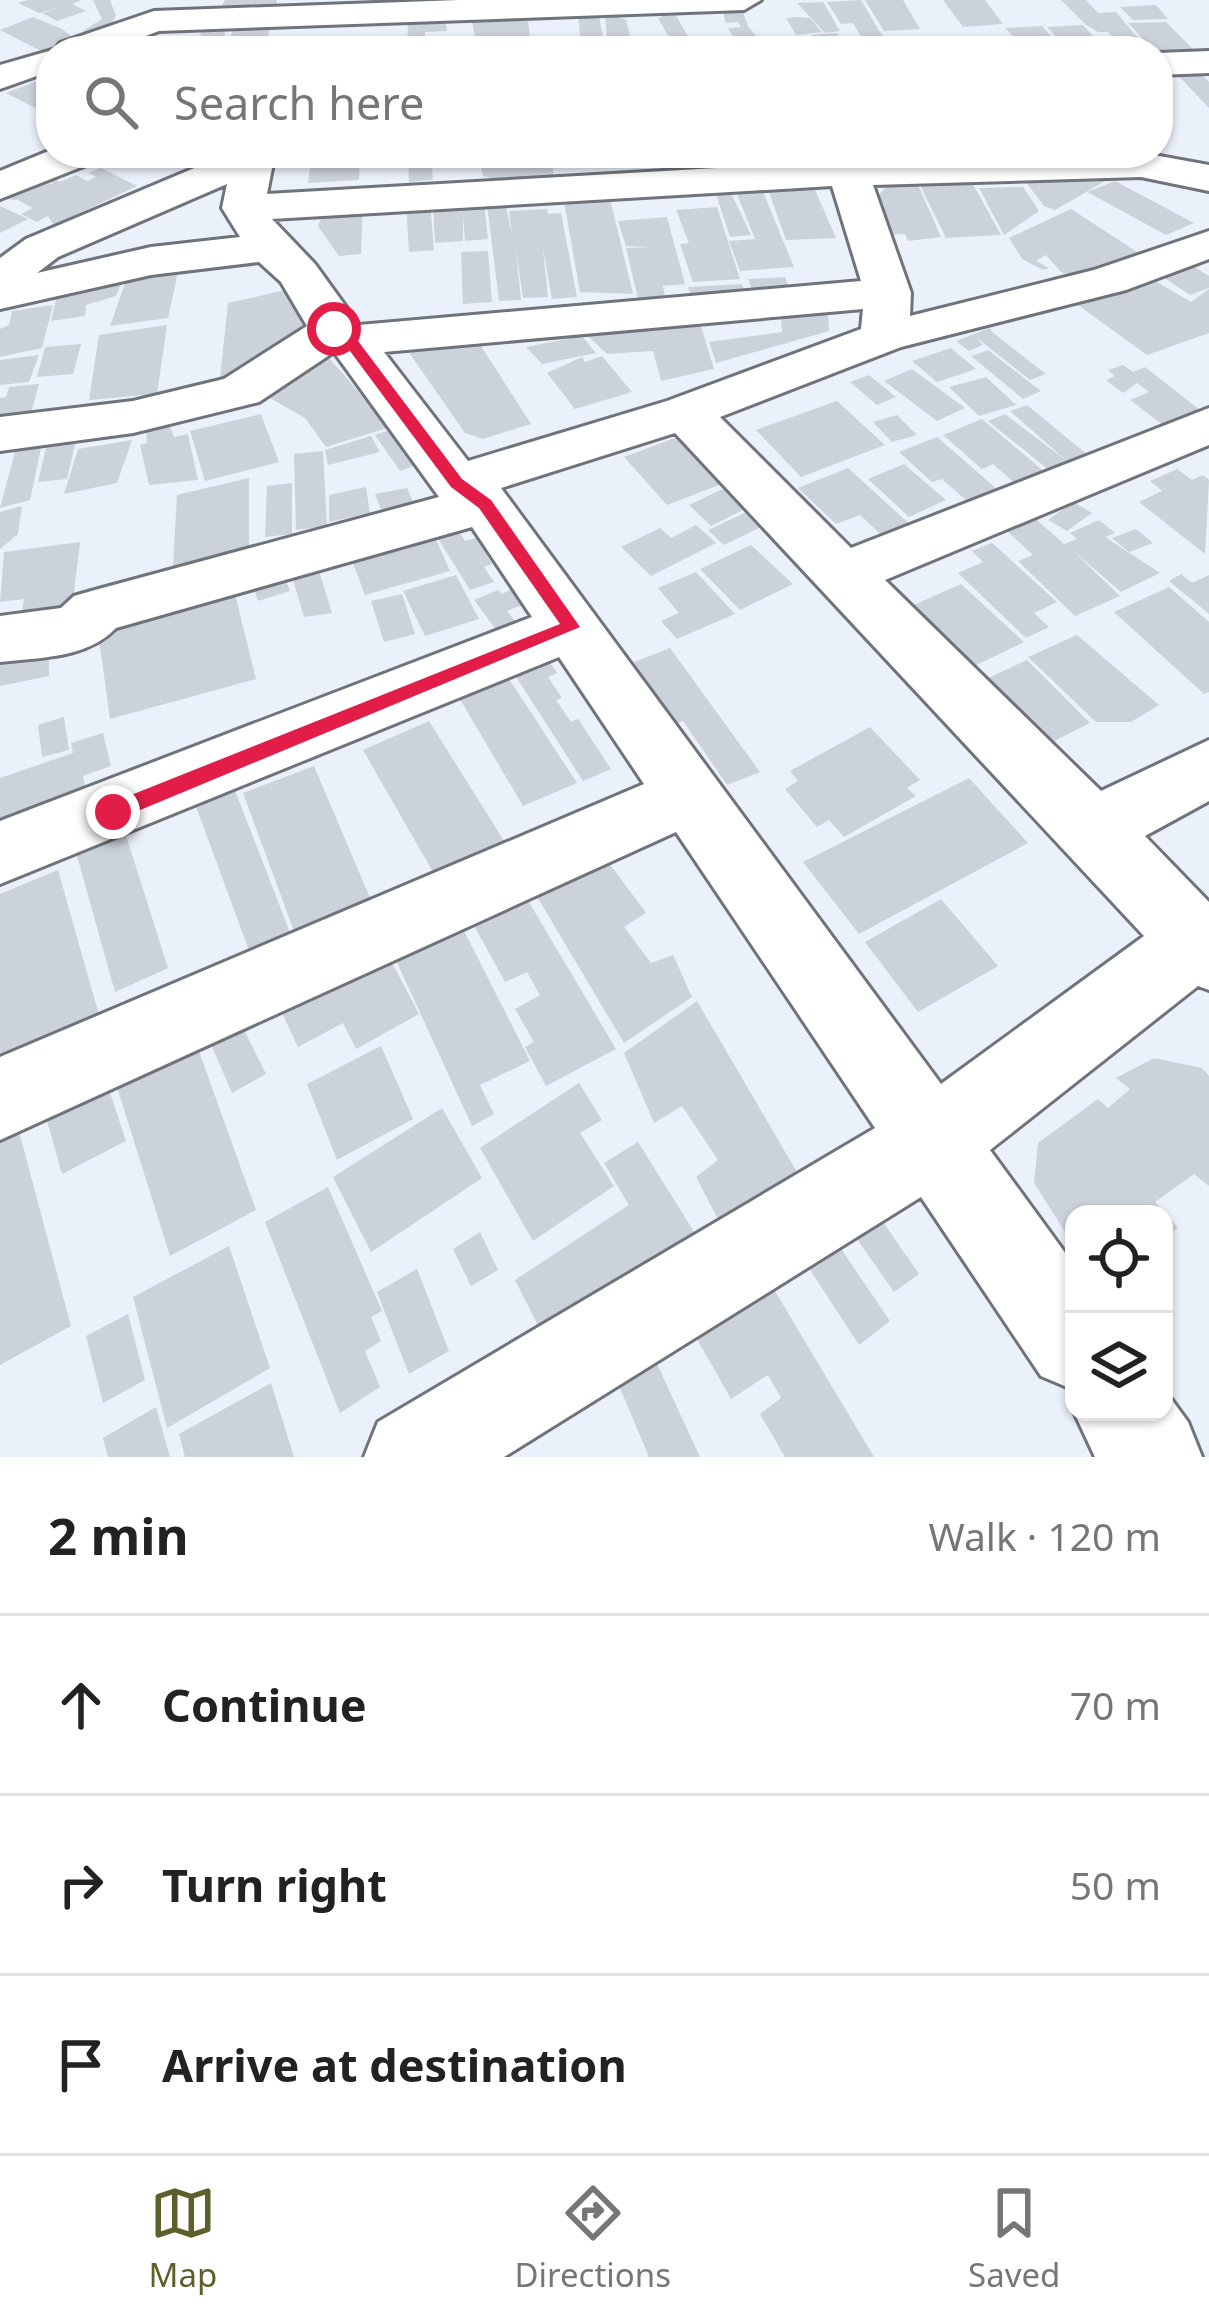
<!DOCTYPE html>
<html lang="en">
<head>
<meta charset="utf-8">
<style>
  body { margin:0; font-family:"Noto Sans",sans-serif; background:#f2f2f2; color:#222 }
  .controls { position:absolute; right:36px; bottom:36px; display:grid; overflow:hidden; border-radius:24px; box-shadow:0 3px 9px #0004 }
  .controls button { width:108px; height:108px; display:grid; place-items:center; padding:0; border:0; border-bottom:3px solid #e0e0e0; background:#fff; color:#222; font:60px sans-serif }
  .stop { position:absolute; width:36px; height:36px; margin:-27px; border:9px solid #e11d48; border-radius:50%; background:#fff }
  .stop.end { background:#e11d48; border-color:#fff; box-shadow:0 3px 12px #0008 }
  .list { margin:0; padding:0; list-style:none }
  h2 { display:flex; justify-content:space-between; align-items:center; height:156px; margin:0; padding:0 48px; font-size:51px }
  h2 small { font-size:39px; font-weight:400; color:#767676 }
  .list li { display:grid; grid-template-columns:78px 1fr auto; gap:36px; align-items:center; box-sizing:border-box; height:180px; padding:0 48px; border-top:3px solid #e0e0e0 }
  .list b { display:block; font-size:45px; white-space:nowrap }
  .list em { font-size:39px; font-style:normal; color:#767676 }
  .icon { flex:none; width:66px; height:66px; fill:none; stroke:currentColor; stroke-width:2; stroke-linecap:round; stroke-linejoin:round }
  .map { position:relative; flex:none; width:1209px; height:1457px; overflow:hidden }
  .search { position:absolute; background:#fff; box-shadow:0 3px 9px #0004; left:36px; right:36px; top:36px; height:132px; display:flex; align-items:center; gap:30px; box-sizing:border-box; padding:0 42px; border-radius:48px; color:#767676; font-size:45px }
  .sheet { height:696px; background:#fff }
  nav { display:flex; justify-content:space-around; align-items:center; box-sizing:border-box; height:168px; border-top:3px solid #e0e0e0; background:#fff; font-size:33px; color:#767676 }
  nav a { display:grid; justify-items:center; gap:6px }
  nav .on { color:#5f5f2c }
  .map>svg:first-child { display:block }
  .building { fill:#ccd2da }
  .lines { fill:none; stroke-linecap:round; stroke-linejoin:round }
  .minor-casing { stroke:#6f747c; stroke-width:6 }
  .minor { fill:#fff; fill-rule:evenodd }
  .route { fill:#e11d48 }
</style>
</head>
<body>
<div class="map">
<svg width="1209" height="1457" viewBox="0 0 1209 1457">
  <rect width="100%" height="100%" fill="#ebf1fa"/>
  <g class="building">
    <path d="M28,0H81L72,4L86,11L57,21L42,13L64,6L39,13L18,3Z"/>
    <path d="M93,0H110L116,16L110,26L88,34L83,31L102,19Z"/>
    <path d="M225,0H277L276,13L219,12Z"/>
    <path d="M861,0L880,32L891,45L867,47L853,23L841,24L827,2Z"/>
    <path d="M865,0H903L920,29L884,31Z"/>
    <path d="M943,0H985L1003,24L963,27Z"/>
    <path d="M1061,0H1086L1098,13L1116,12L1149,51H1121L1108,44L1104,40L1114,39L1108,32H1098L1086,25Z"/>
    <path d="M823,2L840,31L825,33L797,3Z"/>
    <path d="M1156,5L1168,19L1133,20L1120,7Z"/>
    <path d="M741,7L748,26L756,36H733L728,28L741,27L738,22L726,23L722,8Z"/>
    <path d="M598,12L603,36H588L592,44L581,45L578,14Z"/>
    <path d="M605,12L626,20L632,42H607Z"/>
    <path d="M674,12L690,40L698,39L704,51H669L665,42L671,41L658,18Z"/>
    <path d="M493,16L495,22L528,19L531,51L508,48L509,39L475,37L471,17Z"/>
    <path d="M33,17L62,29L75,39L41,51L0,30Z"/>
    <path d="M797,17L810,18L822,32L796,35L786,18Z"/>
    <path d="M445,18L447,31L425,32V37L450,36L451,49L407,51L408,21Z"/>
    <path d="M1166,22L1197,53L1158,55L1128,23Z"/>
    <path d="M1083,25L1107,51H1069L1047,27Z"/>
    <path d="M270,26L266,51H225L234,28Z"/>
    <path d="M1042,26L1059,45L1025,48L1005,28Z"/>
    <path d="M225,28L224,50L199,51L201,30Z"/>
    <path d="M837,33L846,51H814L808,41H815L812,35Z"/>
    <path d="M794,36L801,51H770L763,38Z"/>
    <path d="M1012,41L1019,51H959L954,44L973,47Z"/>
    <path d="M1193,67L1209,82V108L1171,68Z"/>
    <path d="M42,79L51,84V107L41,111L6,93Z"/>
    <path d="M312,153H360L359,180L308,183Z"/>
    <path d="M408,153H431L433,180L409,182Z"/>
    <path d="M454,153H527L528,158L502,163L552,161L554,179L504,181L483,176L481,166L456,168Z"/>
    <path d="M704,153H749L754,163L719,166L715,157L706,158Z"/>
    <path d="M751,153H799L801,160L773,161L776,167L757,168Z"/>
    <path d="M101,168L137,186L54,225L48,216L37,222L21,214L33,208L18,200L5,199L42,181L55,185L46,180L52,178L60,182L76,175L87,181L96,177L88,173Z"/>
    <path d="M1117,174L1055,210L1044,206L1022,177Z"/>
    <path d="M968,175L1001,235L946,238L916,177Z"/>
    <path d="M915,178L941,237L908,241L905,234L888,235L874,200L893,180Z"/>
    <path d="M1115,181L1194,223L1166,235L1087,192Z"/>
    <path d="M713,185H727L751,235L730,237Z"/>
    <path d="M1023,187L1039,211L1004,235L979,188Z"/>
    <path d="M815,190L836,238L786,240L769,192Z"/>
    <path d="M763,192L794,267L740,271L729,241L755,239L737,194Z"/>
    <path d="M610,199L633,294L580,292L564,201Z"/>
    <path d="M430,203L434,250L409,252L406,205Z"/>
    <path d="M484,203L488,239L465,241L463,215V241L435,243L433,204Z"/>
    <path d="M505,203L512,235L509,211L547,209L548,214L561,213L577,297L552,299L543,249L548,297L523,298L516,249L521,300L499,301L487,205Z"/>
    <path d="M0,206L28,219L0,233Z"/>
    <path d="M363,206L361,254L339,256L318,226L325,208Z"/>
    <path d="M717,207L740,279L693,282L680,244L689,243L676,210Z"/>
    <path d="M1071,209L1145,257L1080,278L1061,272L1046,255L1036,261L1049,268L1043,270L1022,259L1009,238Z"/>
    <path d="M667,217L685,284L663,286L665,296L638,298L626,248L651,247L626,246L618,221Z"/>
    <path d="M488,251L492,302L463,304L461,252Z"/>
    <path d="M180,262L168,318L110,326L128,275Z"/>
    <path d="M1193,266L1209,276V288L1190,295L1163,277Z"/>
    <path d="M126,271L116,296L86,305L85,316L51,321L58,291Z"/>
    <path d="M785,277L790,291L753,293L748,279Z"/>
    <path d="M1152,279L1191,302L1209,289V333L1147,355L1078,305Z"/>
    <path d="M742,284L748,300L693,304L688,287Z"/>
    <path d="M299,287L317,325L301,330L266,357L220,378L228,303Z"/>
    <path d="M53,305L42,348L0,357V329L9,325L12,311Z"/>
    <path d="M828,313L829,331L716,363L709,342L782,332L781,318Z"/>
    <path d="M700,323L714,369L661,381L653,351L607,354L584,332Z"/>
    <path d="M167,325L157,394L89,400L99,335Z"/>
    <path d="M990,328L992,332L1046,374L1030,380L977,338L983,345L969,351L956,341Z"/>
    <path d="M474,335L531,424L483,439L465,433L410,354L431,340Z"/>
    <path d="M582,336L596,353L542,364L526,347Z"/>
    <path d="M81,344L73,374L37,377L45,347Z"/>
    <path d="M951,348L976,369L937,382L912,361Z"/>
    <path d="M988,350L1041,391L1023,399L971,356Z"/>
    <path d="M39,355L29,382L0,385V360Z"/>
    <path d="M602,356L632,392L575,409L547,373L582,357L585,362Z"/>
    <path d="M328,357L366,400L387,393L394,426L326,447L305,418L256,390Z"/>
    <path d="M1123,365L1133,372L1145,367L1200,410L1178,418L1194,430L1179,437L1130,400L1149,392L1137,383L1123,393L1106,380L1115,376L1108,370Z"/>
    <path d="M912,369L965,408L937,421L884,381Z"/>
    <path d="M869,375L896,397L877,405L850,382Z"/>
    <path d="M986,377L1016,405L979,416L949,387Z"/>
    <path d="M39,384L31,413L0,422V398L6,397L9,387Z"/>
    <path d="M837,401L885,445L801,477L756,430Z"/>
    <path d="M1027,405L1094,460L1055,475L988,421L1005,414L1068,462L1010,411Z"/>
    <path d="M261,414L279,462L205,481L190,431Z"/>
    <path d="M897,415L917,435L892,442L873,422Z"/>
    <path d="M982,419L1047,474L1018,486L993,464L982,469L943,435Z"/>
    <path d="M169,424L174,437L188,434L198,480L149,485L140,445L147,443L146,431Z"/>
    <path d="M396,428L421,463L400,471L375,435Z"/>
    <path d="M78,432L67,479L38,482L49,435Z"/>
    <path d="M688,433L732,480L667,505L624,457Z"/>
    <path d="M371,436L380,452L328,465L325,450Z"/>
    <path d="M937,437L1005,496L976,509L942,479L932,482L899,452Z"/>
    <path d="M43,439L30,500L0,508L18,441Z"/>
    <path d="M132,440L117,483L64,494L78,449Z"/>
    <path d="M323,451L327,526L296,530L294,454Z"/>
    <path d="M904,464L946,500L909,517L868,479Z"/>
    <path d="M848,468L914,528L887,540L860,515L836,524L798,488Z"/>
    <path d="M1177,469L1192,480L1203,475L1209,480L1205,554L1139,502L1162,491L1150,481Z"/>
    <path d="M249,478V553L173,566L177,495Z"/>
    <path d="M292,483V534L265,537L267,486Z"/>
    <path d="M729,486L749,507L711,526L689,505Z"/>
    <path d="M366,487L370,513L329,522V495Z"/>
    <path d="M407,488L414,505L382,512L375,494Z"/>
    <path d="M1073,502L1092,513L1067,531L1048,520Z"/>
    <path d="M22,506L18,534L0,549V512Z"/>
    <path d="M749,511L765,525L724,545L708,530Z"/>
    <path d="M1036,519L1064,544L1077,539L1070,533L1099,520L1115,533L1105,537L1160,573L1121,592L1071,549L1120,596L1075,616L1018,561L1033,555L1007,531Z"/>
    <path d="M455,525L465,541L476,538L492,564L484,567L494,582L470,590L434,532Z"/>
    <path d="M696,525L716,543L651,576L621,547L660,528L671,538Z"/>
    <path d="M1136,529L1153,543L1129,552L1112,538Z"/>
    <path d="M433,533L450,571L365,595L350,555Z"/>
    <path d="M80,542L70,625L19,631L24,599L0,602L4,552Z"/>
    <path d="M992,543L1057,602L1034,613L1049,627L1026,638L958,573L983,562L972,551Z"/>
    <path d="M751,545L793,584L740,610L700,569Z"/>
    <path d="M315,558L332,613L304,617L289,566Z"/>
    <path d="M282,569L290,591L258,601L251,578Z"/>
    <path d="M696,572L735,614L677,639L661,621L679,613L658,588Z"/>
    <path d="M1181,574L1192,583L1209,575V614L1169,581Z"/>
    <path d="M456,575L479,619L425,636L403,591Z"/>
    <path d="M961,584L1024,642L960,673L898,612Z"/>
    <path d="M1169,587L1209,622V692L1204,694L1114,612Z"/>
    <path d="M234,590L256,679L110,719L98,632L185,611L183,603Z"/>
    <path d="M498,590L502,594L510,590L522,605L507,611L516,622L497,631L474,600Z"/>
    <path d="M402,594L415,634L384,642L371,601Z"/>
    <path d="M49,634V676L0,686V645Z"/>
    <path d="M1077,635L1159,705L1131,722H1096L1028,657Z"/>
    <path d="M670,648L760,772L727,785L683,721L667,728L624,666Z"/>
    <path d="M547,658L557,673L548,677L562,698L556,700L571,722L578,719L611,769L583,781L513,672Z"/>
    <path d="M1027,660L1090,723L1034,751L971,686Z"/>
    <path d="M500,665L577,783L523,806L451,684Z"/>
    <path d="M64,717L69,750L42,757L38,725Z"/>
    <path d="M429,721L511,852L441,886L363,750Z"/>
    <path d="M870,727L920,780L907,788L916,796L844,837L829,820L817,827L785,789L798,781L790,771Z"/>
    <path d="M103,733L111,766L83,776L87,796L0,826V778L73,753L71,743Z"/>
    <path d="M314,766L376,912L299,945L243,793Z"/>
    <path d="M969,778L1028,843L859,934L803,862Z"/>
    <path d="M234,788L291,935L250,953L195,804Z"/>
    <path d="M123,826L168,968L115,992L74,845Z"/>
    <path d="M606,859L646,913L624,927L651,963L673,955L692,997L624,1043L526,878Z"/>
    <path d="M58,870L99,1015L0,1059V894Z"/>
    <path d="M517,882L616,1049L546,1086L525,1047L534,1042L515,1009L540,995L527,972L505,982L464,907Z"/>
    <path d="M941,899L998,966L918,1012L865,942Z"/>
    <path d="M456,915L530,1061L480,1085L494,1114L472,1126L389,945Z"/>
    <path d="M380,940L419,1014L356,1049L343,1023L298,1047L274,996Z"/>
    <path d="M697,1001L797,1172L776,1218L730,1242L696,1177L718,1160L682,1106L654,1123L624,1053Z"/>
    <path d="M234,1010L266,1074L232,1093L203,1026Z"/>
    <path d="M192,1032L256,1210L170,1256L112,1071Z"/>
    <path d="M381,1046L413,1119L337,1160L307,1084Z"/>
    <path d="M1154,1058L1202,1068L1209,1076V1186L1194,1174L1155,1202L1178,1228L1164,1238V1214H1074V1246L1034,1183L1038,1143L1098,1099L1108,1108L1130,1089L1116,1078Z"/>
    <path d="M102,1069L126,1141L62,1174L41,1099Z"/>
    <path d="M579,1083L602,1120L580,1133L614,1186L533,1241L480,1148Z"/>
    <path d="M442,1108L482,1178L371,1252L333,1177Z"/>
    <path d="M18,1128L71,1326L0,1365V1137Z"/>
    <path d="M638,1142L711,1259L558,1365L515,1280L629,1205L604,1163Z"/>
    <path d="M328,1187L382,1311L371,1317L381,1341L365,1351L380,1387L340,1413L265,1222Z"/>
    <path d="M883,1222L919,1274L894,1292L857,1239Z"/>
    <path d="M480,1232L498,1270L471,1286L453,1249Z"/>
    <path d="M831,1234L890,1321L859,1345L801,1256Z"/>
    <path d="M229,1246L270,1368L167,1428L133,1297Z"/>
    <path d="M760,1266L874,1457H785L760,1414L781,1398L768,1375L731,1399L684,1316Z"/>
    <path d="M417,1269L449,1351L409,1374L377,1292Z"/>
    <path d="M128,1314L145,1380L103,1403L86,1336Z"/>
    <path d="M653,1355L700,1457H649L615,1376Z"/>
    <path d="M271,1383L294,1457H185L179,1434Z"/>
    <path d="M156,1407L170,1457H108L103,1438Z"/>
  </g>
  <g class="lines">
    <g class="minor-casing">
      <g id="minor">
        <path d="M459,0H761L744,10L159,31L106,51H51V71L0,89V65L56,49L60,43L154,11Z"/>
        <path d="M1209,51V73L1158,75V53Z"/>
        <path d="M51,150L100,153L94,162L0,199V171Z"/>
        <path d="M230,153H271L274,158L267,194L821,162L816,153H856L861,160L1143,153L1209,165V191L1141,177L873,185L911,293L910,316L1094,270L1209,231V259L1126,290L901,347L720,417L851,548L1209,408V445L885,580L1101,791L1209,740V801L1145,836L1209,902V990L1198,986L990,1150L1074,1265V1390L1041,1376L921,1197L504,1457H364L378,1422L875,1128L676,832L0,1140V1057L644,784L559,657L0,884V821L532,617L472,527L116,628C86,659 41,657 0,662V616L61,608L74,596L95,590L439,497L334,352L259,402L133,433L0,451V417L133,401L224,379L307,326L281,282L259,262L151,275L0,309V258L26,239ZM227,184L222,208L240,237L151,247L37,273L58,257ZM832,186L861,281L359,325L315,264L272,219ZM863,309L861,329L667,401L468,461L384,352ZM675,433L1144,936L941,1084L501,488Z"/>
        <path d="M1164,1389L1188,1422L1202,1457H1095L1074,1412V1411L1164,1412Z"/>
      </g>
    </g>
    <use href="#minor" class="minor"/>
  </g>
  <path class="route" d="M329,326H339L355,337L462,479L491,500L580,627L121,818H106V805L560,624L479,508L451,487L344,343L329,332Z"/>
</svg>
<div class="controls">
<button><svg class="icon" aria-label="locate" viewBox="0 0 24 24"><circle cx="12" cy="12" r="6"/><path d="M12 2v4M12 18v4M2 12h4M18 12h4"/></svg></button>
<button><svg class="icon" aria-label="layers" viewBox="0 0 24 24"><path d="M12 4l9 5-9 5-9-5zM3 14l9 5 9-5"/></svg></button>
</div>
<div class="stop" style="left:334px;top:329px"></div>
<div class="stop end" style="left:113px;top:812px"></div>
<div class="search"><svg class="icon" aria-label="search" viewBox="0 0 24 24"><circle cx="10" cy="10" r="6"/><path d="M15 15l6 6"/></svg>Search here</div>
</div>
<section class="sheet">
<h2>2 min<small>Walk · 120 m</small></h2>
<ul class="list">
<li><svg class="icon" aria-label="ahead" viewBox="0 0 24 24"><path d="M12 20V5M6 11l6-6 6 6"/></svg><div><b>Continue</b></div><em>70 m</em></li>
<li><svg class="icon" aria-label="right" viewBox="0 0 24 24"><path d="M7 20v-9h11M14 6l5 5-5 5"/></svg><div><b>Turn right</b></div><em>50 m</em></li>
<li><svg class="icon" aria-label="arrive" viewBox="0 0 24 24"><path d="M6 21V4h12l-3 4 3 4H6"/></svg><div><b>Arrive at destination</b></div></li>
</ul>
</section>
<nav>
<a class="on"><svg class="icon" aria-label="map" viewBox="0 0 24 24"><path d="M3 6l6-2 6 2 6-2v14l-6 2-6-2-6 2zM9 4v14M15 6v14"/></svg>Map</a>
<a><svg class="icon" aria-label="directions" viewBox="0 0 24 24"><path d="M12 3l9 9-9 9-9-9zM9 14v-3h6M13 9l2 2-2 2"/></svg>Directions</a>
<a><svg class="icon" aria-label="saved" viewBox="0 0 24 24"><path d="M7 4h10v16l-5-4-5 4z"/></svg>Saved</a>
</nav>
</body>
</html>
